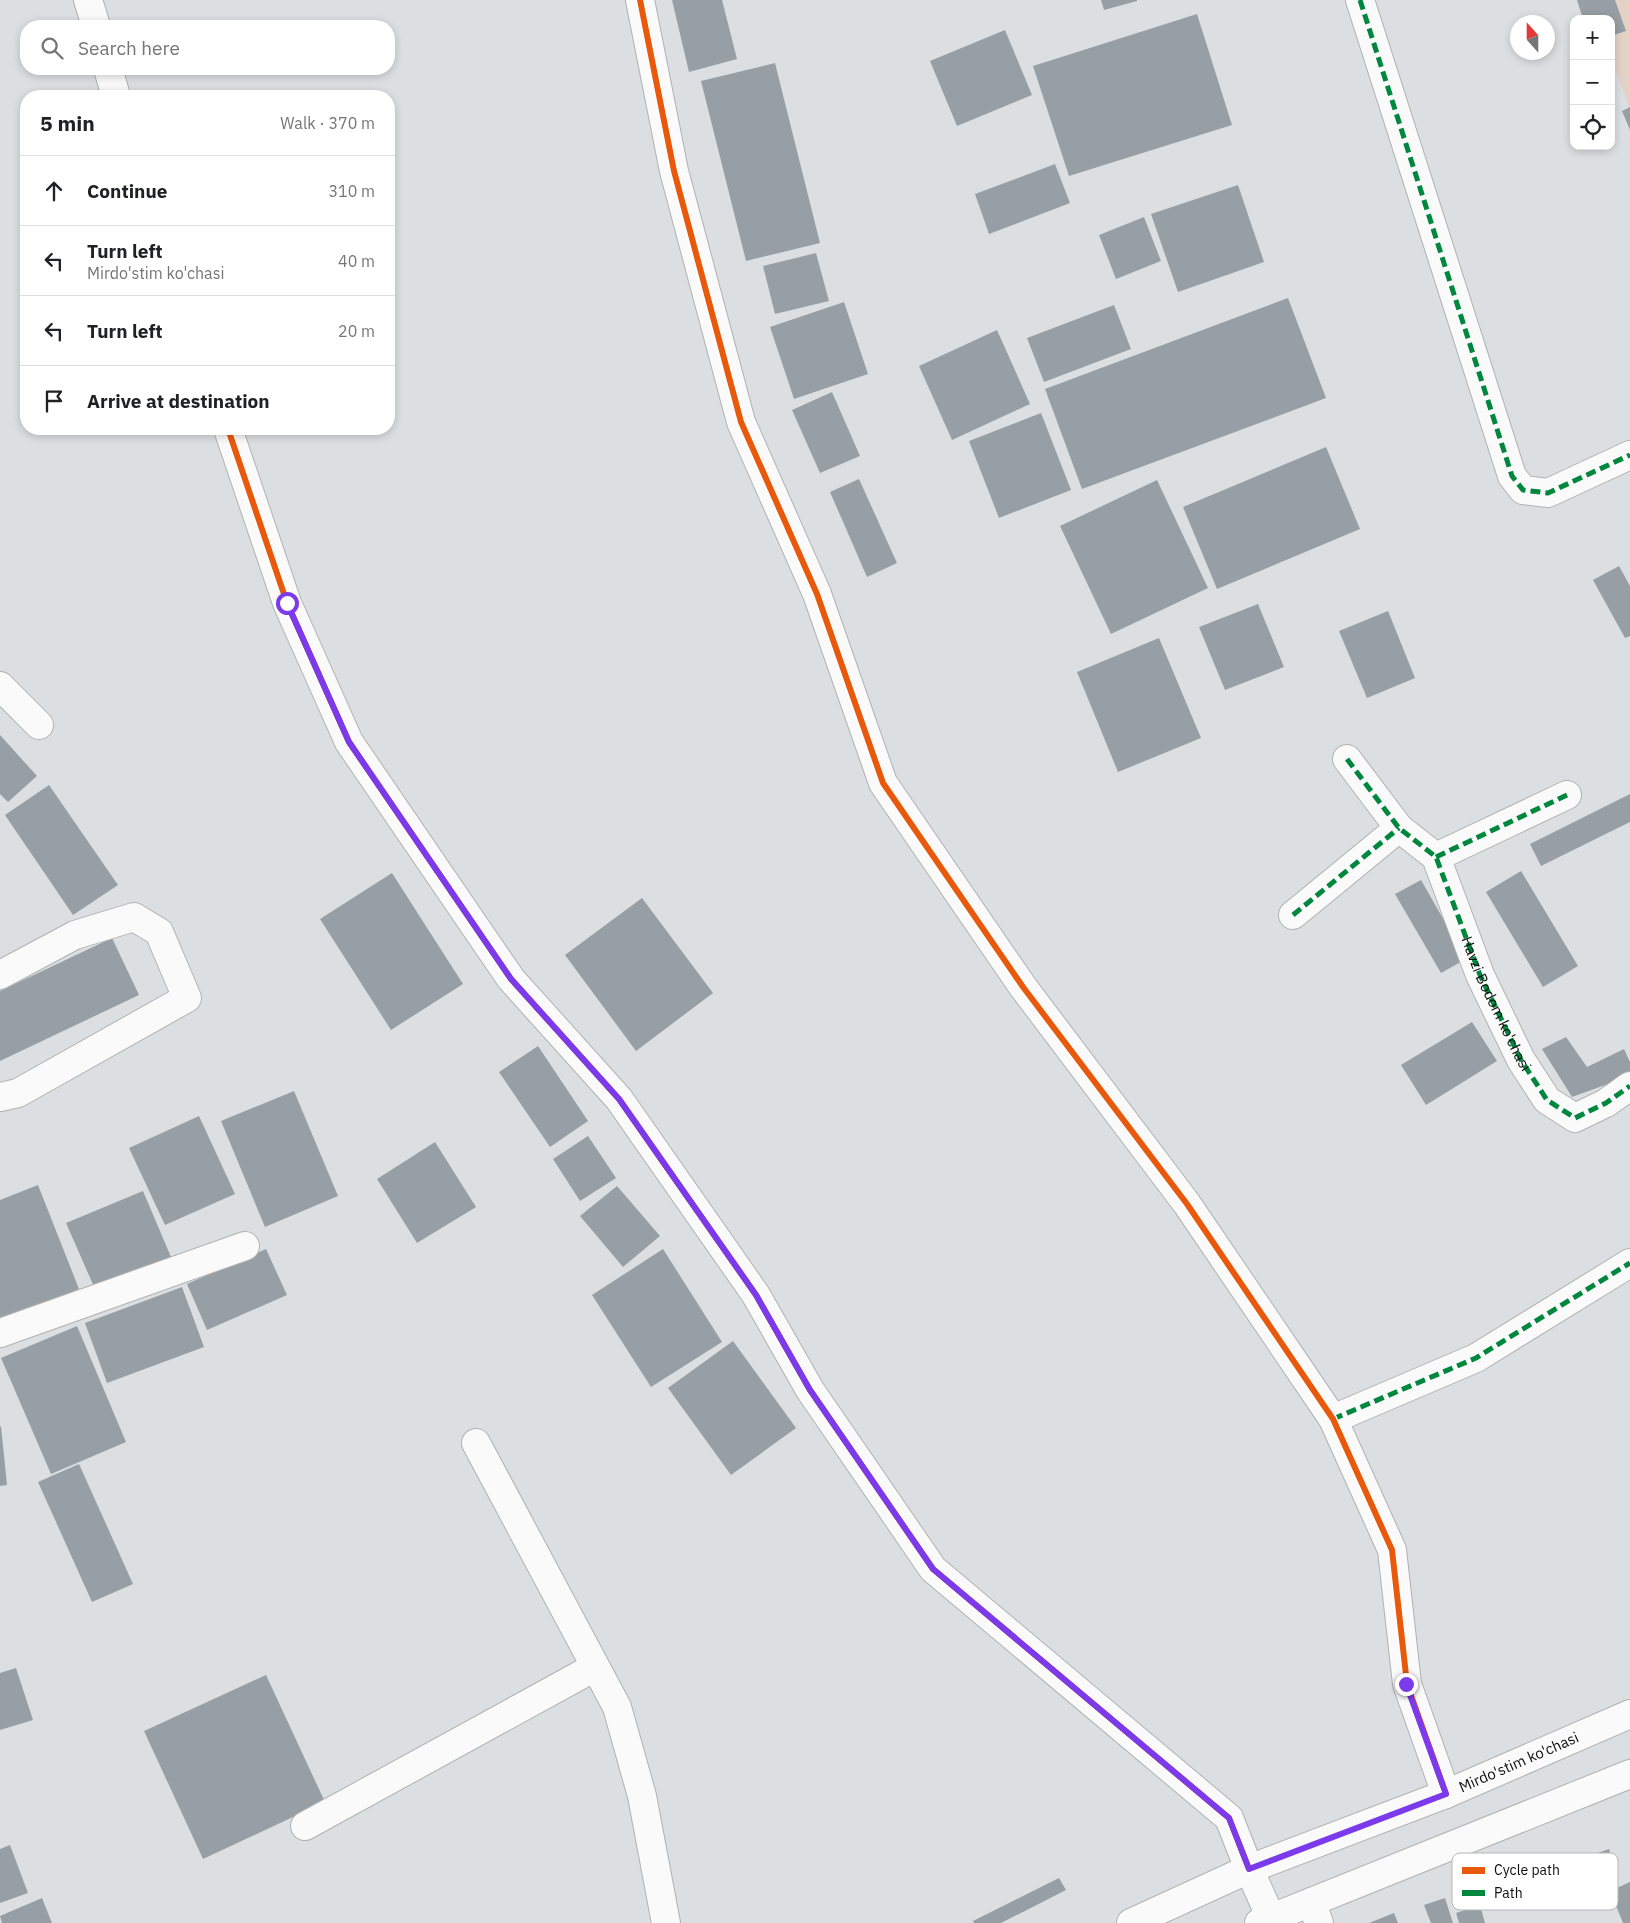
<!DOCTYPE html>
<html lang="en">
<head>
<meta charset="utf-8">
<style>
  body { margin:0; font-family:"IBM Plex Sans",sans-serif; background:#f6f6f6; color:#202124 }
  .controls { position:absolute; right:15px; top:15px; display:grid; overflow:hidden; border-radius:10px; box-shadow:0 2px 8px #0003 }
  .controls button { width:45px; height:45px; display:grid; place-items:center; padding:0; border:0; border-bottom:1px solid #e0e0e0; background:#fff; color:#202124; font:25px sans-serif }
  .compass { position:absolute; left:1510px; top:15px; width:45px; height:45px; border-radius:50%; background:#fff; box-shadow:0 2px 8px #0003; rotate:339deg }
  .stop { position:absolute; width:15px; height:15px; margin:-11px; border:4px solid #7c3aed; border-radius:50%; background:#fff }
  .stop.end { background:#7c3aed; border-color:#fff; box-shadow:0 1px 5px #0008 }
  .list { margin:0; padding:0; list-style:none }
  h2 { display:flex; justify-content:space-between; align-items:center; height:65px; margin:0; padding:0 20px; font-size:21px }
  h2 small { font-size:16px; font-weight:400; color:#757577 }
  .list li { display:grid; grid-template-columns:32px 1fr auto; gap:15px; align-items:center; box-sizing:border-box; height:70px; padding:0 20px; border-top:1px solid #e0e0e0 }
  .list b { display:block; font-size:19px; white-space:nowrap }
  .list p { margin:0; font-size:16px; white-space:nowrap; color:#757577 }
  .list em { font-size:16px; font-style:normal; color:#757577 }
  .icon { flex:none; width:28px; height:28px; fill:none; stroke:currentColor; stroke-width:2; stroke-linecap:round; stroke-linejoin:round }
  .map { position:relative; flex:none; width:1630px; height:1923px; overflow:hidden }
  .search { position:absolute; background:#fff; box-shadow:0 2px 8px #0003; left:20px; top:20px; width:375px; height:55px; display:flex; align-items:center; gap:12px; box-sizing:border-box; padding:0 18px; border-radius:20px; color:#757577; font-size:19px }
  .panel { position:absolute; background:#fff; box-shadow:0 2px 8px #0003; left:20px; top:90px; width:375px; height:345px; border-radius:20px }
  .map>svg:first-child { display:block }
  .green { fill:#e4d2c7 }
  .building { fill:#979fa4 }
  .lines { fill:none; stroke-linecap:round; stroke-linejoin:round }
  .minor-casing { stroke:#afb2b3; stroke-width:30 }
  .major-casing { stroke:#afb2b3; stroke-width:30 }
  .minor { stroke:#fafafa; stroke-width:28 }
  .major { stroke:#fafafa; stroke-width:28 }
  .quiet { stroke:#00873e; stroke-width:5; stroke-dasharray:10 5; stroke-linecap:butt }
  .cycleway-casing { stroke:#fff; stroke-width:9 }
  .cycleway { stroke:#e8590c; stroke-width:6 }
  .route { stroke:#7c3aed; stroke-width:6 }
  .labels { text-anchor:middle; stroke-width:4; stroke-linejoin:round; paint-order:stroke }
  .street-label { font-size:15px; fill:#0d0e0f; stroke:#fff }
  .key { fill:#fff; stroke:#b6b7b7; stroke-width:1 }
  .key-label { font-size:14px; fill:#0d0e0f }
</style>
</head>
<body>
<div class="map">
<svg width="1630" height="1923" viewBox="0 0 1630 1923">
  <rect width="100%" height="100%" fill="#dcdfe1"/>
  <path class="green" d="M1591,0H1630V109L1611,57V19Z"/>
  <g class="building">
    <path d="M672,0H722L737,59L689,72Z"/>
    <path d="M1101,0H1137V1L1104,10Z"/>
    <path d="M1577,0H1615L1626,31L1611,36V19H1583Z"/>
    <path d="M1197,14L1232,125L1069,176L1033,66Z"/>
    <path d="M1005,30L1032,95L957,126L930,61Z"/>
    <path d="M775,63L820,243L746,261L701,81Z"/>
    <path d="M1630,107V130L1622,111Z"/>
    <path d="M1055,164L1070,203L989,234L975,194Z"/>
    <path d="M1238,185L1264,262L1178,292L1151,214Z"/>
    <path d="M1144,217L1161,261L1116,279L1099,235Z"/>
    <path d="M816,253L829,301L775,314L763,266Z"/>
    <path d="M1288,298L1326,398L1082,489L1045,389Z"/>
    <path d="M844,302L868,374L794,399L770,327Z"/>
    <path d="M1114,305L1131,349L1044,382L1027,338Z"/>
    <path d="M997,330L1030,404L952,440L919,366Z"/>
    <path d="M832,392L860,456L820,473L792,410Z"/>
    <path d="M1041,413L1071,490L999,518L969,441Z"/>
    <path d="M1326,447L1360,529L1217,589L1183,507Z"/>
    <path d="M859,479L897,563L867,577L830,492Z"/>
    <path d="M1157,480L1208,588L1111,634L1060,526Z"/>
    <path d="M1619,566L1630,586V636L1625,638L1593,580Z"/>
    <path d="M1258,604L1284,667L1225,690L1199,627Z"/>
    <path d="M1388,611L1415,678L1367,698L1339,631Z"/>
    <path d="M1159,638L1201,738L1118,772L1077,672Z"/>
    <path d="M0,735L37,776L8,802L0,794Z"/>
    <path d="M49,785L118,885L73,915L5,815Z"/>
    <path d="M1630,794V822L1541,866L1530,844Z"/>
    <path d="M1521,871L1578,966L1543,987L1486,892Z"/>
    <path d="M392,873L463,984L391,1030L320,919Z"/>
    <path d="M1421,880L1466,959L1441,973L1395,894Z"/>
    <path d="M642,898L713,993L636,1051L565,955Z"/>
    <path d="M112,938L139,995L0,1061V991Z"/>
    <path d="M1472,1022L1497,1061L1426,1105L1401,1065Z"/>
    <path d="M1566,1037L1587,1067L1624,1049L1630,1062V1076L1572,1097L1542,1049Z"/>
    <path d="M538,1046L588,1121L550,1147L499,1072Z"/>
    <path d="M294,1091L338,1196L265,1227L221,1121Z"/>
    <path d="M199,1116L235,1194L165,1225L129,1148Z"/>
    <path d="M588,1136L616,1178L580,1201L553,1159Z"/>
    <path d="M435,1142L476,1207L417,1243L377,1179Z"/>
    <path d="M38,1185L79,1289L0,1320V1200Z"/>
    <path d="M617,1186L660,1236L623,1267L580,1216Z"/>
    <path d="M143,1191L171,1257L95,1289L66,1223Z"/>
    <path d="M266,1249L287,1295L207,1330L187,1284Z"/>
    <path d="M663,1249L722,1342L651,1387L592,1295Z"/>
    <path d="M182,1287L204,1347L107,1383L85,1323Z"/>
    <path d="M77,1326L126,1442L51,1474L1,1358Z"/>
    <path d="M733,1341L796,1428L731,1475L668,1388Z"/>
    <path d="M1,1426L7,1485L0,1486V1427Z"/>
    <path d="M79,1464L133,1584L92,1602L38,1482Z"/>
    <path d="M16,1668L33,1720L0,1730V1673Z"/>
    <path d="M266,1675L325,1802L203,1859L144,1731Z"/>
    <path d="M10,1845L28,1893L0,1903V1849Z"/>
    <path d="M1609,1849L1617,1873L1531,1902L1523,1879Z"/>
    <path d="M1059,1878L1066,1890L1001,1923H974L973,1921Z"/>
    <path d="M1630,1882V1923H1623L1610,1891Z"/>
    <path d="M42,1898L52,1923H2L0,1916Z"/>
    <path d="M1445,1898L1453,1923H1431L1424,1905Z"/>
    <path d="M1480,1905L1485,1923H1459L1456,1913Z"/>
    <path d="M1394,1913L1398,1923H1369Z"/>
  </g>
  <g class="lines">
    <g class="minor-casing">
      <g id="minor">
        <path d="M88,0L96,26"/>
        <path d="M640,0L674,171L741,422L817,594L883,783L1023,987L1187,1204L1333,1419L1392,1550L1407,1684L1446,1794"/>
        <path d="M1360,0L1512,476L1523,490L1548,493L1630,455"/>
        <path d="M108,69L116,96"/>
        <path d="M228,429L287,603L349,742L511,979L619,1099L756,1295L810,1390L933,1569L1229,1818L1249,1869"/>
        <path d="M0,686L39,725"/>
        <path d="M1347,759L1399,828L1436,857L1480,975L1521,1060L1547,1100L1575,1118L1606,1103L1630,1086"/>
        <path d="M1436,857L1567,795"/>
        <path d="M1293,915L1399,828"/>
        <path d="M0,975L75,935L134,917L159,932L187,998L18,1093L0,1097"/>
        <path d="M0,1333L245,1246"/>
        <path d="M1333,1419L1476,1358L1630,1263"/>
        <path d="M476,1443L617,1707L642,1796L666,1923"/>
        <path d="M305,1826L595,1667"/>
        <path d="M1311,1902L1319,1923"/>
      </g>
    </g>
    <g class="major-casing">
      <g id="major">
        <path d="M1249,1869L1271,1918"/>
        <path id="s1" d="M1131,1923L1249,1869L1446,1794L1630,1714"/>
        <path d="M1259,1923L1630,1774"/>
      </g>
    </g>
    <use href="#minor" class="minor"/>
    <use href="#major" class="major"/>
    <g class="quiet">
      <path d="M1360,0L1512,476L1523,490L1548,493L1630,455"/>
      <path id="s2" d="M1347,759L1399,828L1436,857L1480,975L1521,1060L1547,1100L1575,1118L1606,1103L1630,1086"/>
      <path d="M1436,857L1567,795"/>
      <path d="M1293,915L1399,828"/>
      <path d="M1333,1419L1476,1358L1630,1263"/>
    </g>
    <g class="cycleway-casing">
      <g id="cycleway">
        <path d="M640,0L674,171L741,422L817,594L883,783L1023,987L1187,1204L1333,1419L1392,1550L1407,1684L1446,1794"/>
        <path d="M228,429L287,603L349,742L511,979L619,1099L756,1295L810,1390L933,1569L1229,1818L1249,1869"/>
      </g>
    </g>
    <use href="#cycleway" class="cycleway"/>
  </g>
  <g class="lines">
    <path class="route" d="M287,603L349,742L511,979L619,1099L756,1295L810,1390L933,1569L1229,1818L1249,1869L1446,1794L1406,1684"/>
  </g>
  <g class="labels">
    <g class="street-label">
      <text dy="5" stroke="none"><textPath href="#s2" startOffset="292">Havzi Bodom ko'chasi</textPath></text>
      <text dy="5" stroke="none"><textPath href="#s1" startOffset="420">Mirdo'stim ko'chasi</textPath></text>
    </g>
  </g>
  <rect x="1452" y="1853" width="166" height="57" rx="8" class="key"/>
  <rect x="1462" y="1867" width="23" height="7" fill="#e8590c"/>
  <rect x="1462" y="1890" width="23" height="6" fill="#00873e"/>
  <g class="key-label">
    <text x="1494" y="1875">Cycle path</text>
    <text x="1494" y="1898">Path</text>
  </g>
</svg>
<div class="controls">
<button>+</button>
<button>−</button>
<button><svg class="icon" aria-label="locate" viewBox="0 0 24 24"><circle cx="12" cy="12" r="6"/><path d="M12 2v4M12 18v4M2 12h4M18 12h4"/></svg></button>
</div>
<svg class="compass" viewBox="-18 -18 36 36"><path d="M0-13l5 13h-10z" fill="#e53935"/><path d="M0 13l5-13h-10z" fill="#757577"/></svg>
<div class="stop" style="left:287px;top:603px"></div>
<div class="stop end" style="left:1406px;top:1684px"></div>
<div class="search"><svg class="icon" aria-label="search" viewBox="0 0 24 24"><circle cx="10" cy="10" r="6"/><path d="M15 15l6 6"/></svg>Search here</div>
<section class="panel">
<h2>5 min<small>Walk · 370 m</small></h2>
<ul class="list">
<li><svg class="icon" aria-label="ahead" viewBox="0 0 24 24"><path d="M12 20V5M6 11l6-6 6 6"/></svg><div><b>Continue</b></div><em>310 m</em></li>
<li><svg class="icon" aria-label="left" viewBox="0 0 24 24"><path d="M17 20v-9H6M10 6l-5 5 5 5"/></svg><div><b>Turn left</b><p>Mirdo'stim ko'chasi</p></div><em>40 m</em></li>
<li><svg class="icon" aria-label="left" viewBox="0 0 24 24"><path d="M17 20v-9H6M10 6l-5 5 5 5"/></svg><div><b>Turn left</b></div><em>20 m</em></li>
<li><svg class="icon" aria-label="arrive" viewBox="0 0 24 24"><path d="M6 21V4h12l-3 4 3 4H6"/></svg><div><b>Arrive at destination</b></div></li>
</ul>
</section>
</div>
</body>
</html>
